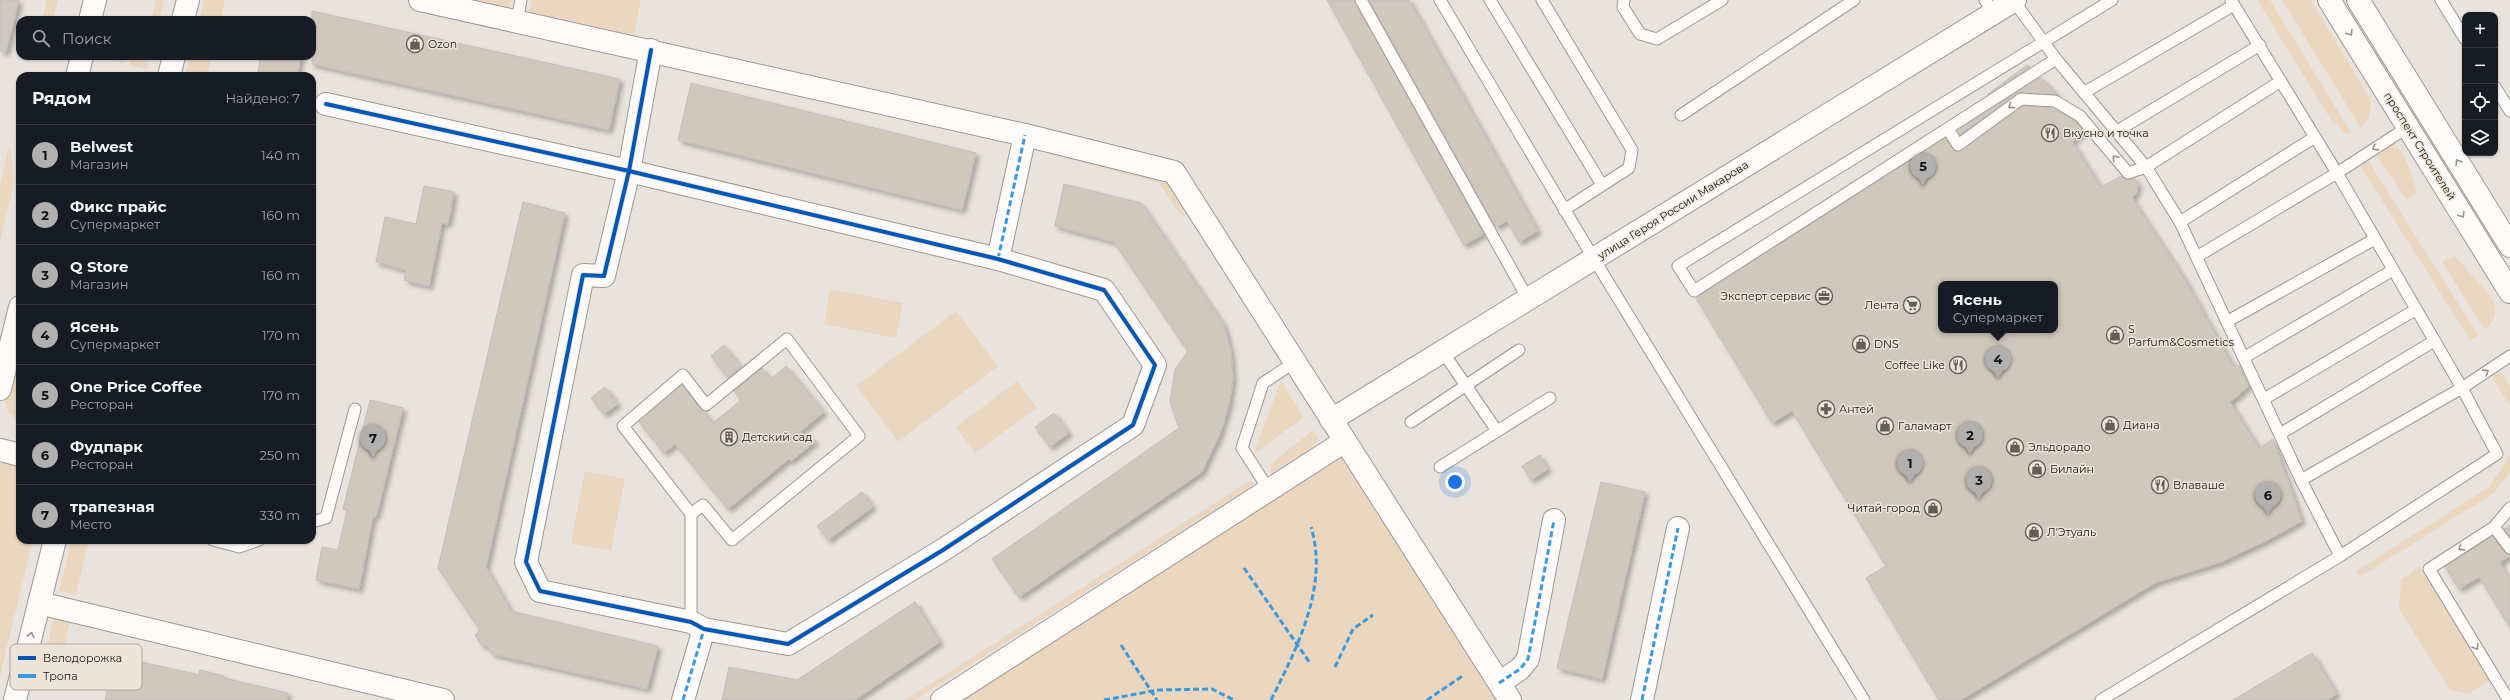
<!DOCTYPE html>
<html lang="ru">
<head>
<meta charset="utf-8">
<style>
  body { margin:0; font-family:Montserrat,sans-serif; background:#20242c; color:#f1f3f6 }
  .controls { position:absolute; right:12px; top:12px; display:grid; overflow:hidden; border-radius:8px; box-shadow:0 1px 3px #0004 }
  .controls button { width:36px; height:36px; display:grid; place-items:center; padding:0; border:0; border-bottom:1px solid #363941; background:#171b24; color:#f1f3f6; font:20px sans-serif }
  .you { position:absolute; left:1455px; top:482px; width:14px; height:14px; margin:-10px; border:3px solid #fff; border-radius:50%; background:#1a73e8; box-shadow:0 0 0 6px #1a73e833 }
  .badge { display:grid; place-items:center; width:26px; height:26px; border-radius:50%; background:#b1b0af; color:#111; font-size:13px; font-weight:700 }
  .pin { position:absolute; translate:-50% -33px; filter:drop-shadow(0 1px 2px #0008) }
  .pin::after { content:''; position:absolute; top:21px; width:14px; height:12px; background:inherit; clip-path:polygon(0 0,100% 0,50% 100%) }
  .popup { position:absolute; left:1938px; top:281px; width:120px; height:52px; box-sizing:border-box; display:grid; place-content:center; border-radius:8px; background:#171b24; filter:drop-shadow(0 1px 3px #0005); font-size:13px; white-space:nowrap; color:#9ea1a6 }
  .popup b { font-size:15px; color:#f1f3f6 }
  .popup::after { content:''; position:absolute; left:50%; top:100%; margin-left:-8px; border:8px solid transparent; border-top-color:#171b24 }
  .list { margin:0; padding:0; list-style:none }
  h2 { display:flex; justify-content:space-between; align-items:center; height:52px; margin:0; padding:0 16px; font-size:17px }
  h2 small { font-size:13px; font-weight:400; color:#9ea1a6 }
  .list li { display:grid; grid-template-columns:26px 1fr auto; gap:12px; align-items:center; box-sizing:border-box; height:60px; padding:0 16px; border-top:1px solid #363941 }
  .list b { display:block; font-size:15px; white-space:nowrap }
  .list p { margin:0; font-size:13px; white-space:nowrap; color:#9ea1a6 }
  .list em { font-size:13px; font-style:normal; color:#9ea1a6 }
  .icon { flex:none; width:22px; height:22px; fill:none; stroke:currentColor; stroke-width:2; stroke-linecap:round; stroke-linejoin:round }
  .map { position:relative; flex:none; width:2510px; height:700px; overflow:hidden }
  .search { position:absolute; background:#171b24; box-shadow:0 1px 3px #0004; left:16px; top:16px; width:300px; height:44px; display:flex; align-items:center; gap:10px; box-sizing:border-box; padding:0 14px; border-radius:12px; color:#9ea1a6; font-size:15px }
  .panel { position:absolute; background:#171b24; box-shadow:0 1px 3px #0004; left:16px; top:72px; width:300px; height:472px; border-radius:12px }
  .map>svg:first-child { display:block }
  .green { fill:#ebd7bf }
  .building { fill:#d1c8bd; stroke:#c2beb9; fill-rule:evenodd; filter:url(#shadow) }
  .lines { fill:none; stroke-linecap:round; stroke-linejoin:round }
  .lane-casing { stroke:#9d9893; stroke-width:13 }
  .street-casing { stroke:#9d9893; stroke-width:24 }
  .secondary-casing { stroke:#9d9893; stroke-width:24 }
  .primary-casing { stroke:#9d9893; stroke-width:24 }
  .lane { stroke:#fcfbfa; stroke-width:11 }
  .street { stroke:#fcfbfa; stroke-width:22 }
  .secondary { stroke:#fcfbfa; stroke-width:22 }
  .primary { stroke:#fcfbfa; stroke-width:22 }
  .quiet { stroke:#3b9ade; stroke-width:3; stroke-dasharray:6 3; stroke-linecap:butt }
  .cycleway-casing { stroke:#eee4d8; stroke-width:6 }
  .cycleway { stroke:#0057b8; stroke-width:4 }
  .oneway { stroke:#969492 }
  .labels { text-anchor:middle; stroke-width:3; stroke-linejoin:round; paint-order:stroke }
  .poi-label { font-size:11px; fill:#191612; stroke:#eee4d8; text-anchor:start }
  .street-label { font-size:11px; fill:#191612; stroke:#eee4d8 }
  .key { fill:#eee4d8; stroke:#aea69d; stroke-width:1 }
  .key-label { font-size:11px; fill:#191612 }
</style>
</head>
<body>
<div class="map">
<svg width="2510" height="700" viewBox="0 0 2510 700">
  <defs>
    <filter id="shadow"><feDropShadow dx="3.5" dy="3.5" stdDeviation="2" flood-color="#0004"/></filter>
  </defs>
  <rect width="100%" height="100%" fill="#e9e3dd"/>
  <g class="green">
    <path d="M47,0H58L53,20H42Z"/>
    <path d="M156,0H164L159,20H151Z"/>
    <path d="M204,0H225L221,20H199Z"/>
    <path d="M466,0H511L509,9Z"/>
    <path d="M532,0H641L634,35L529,13Z"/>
    <path d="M2257,0H2270L2352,134L2344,132L2331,120Z"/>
    <path d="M2282,0H2311L2371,100L2369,117L2361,128Z"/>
    <path d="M93,56H124L122,63Z"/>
    <path d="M131,56H150L147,69L129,65Z"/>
    <path d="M190,56H212L207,76H185Z"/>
    <path d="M2389,141C2407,150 2411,174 2417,193L2406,199L2370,145Z"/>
    <path d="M10,142L14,183L0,242V185Z"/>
    <path d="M1050,149L1166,177L1188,213L1183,216L1179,213L1159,183L1050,154Z"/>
    <path d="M2362,151L2478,335L2470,340L2354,156Z"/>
    <path d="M2454,255L2493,299C2498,312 2495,321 2485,330L2442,262Z"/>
    <path d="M830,289L903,303L896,338L824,324Z"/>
    <path d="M956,311L998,366L898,442L856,386Z"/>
    <path d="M20,320V422L8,412L2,395Z"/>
    <path d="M2495,362L2510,386V406L2486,368Z"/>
    <path d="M1017,381L1037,408L975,453L956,427Z"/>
    <path d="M1281,381L1304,417L1253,455Z"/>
    <path d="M1313,430L1319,438L1309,450L1272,472L1270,471L1273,462Z"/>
    <path d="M1342,447L1507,700H950Z"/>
    <path d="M0,455L20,456V540H33L0,675Z"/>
    <path d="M2510,455V472L2494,493L2360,577L2356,571L2489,487Z"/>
    <path d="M585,471L625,479L611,551L571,543Z"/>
    <path d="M1251,480L1254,485L915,700H905Z"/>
    <path d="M72,540H89L76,595L59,591Z"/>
    <path d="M2419,566L2490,680L2468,694L2450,690L2399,609L2401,580Z"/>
    <path d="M55,613L71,617L56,681L40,676Z"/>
  </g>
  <g class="building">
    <path d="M0,0H19L6,52L0,51Z"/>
    <path d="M1327,0H1354L1484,234L1464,245Z"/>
    <path d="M1369,0H1409L1538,231L1519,242L1507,221L1496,227Z"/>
    <path d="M312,11L620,79L609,130L312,64Z"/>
    <path d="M261,56H301L297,76H257Z"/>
    <path d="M2027,65L2030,67L1987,95Z"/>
    <path d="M2040,77L2058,95L2017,93L1960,135L1957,131Z"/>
    <path d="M691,83L976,153L962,210L678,140Z"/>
    <path d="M2023,106L2053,108L2075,121L2084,131L2072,142L2101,187L2121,176L2127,180L2135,178L2138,184L2137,192L2132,198L2184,278L2233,366L2239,365L2249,386L2230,402L2259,448L2273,439L2302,521L2266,541L2221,562L2155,583L1961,700H1939L1866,578L1886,566L1792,411L1772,423L1696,298L1945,138L1955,151H1962ZM1941,284H2055V330H1941Z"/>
    <path d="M1064,184L1141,203L1224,325L1231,352L1233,379L1229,405L1220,434L1202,472L1019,597L992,559L1179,428L1170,402L1175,369L1188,351L1114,242L1055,226Z"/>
    <path d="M424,186L454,192L448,224L442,223L429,286L404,280L406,270L376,262L385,217L416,224Z"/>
    <path d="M523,202L565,213L486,567L511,611L658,646L647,689L492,654L487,645L483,647L475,635L480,630L438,568Z"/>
    <path d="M724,345L741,367L728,378L711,356Z"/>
    <path d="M786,366L824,412L800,432L816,441L791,461L789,459L728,509L675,444L664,453L639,422L682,385L713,423L741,400L734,391L762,368L771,379Z"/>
    <path d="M605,387L618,404L604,414L591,398Z"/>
    <path d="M370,400L403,408L376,517L373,516L359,589L316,580L322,547L338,550L347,510L343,509Z"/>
    <path d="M1054,413L1069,433L1050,447L1035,427Z"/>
    <path d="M1540,455L1548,469L1531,480L1522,466Z"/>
    <path d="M1601,482L1645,492L1602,679L1557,668Z"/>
    <path d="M862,492L873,507L828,540L817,526Z"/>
    <path d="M2510,525V536L2504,529Z"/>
    <path d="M2492,536L2504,552L2510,555L2500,563L2510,580V627L2479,577L2459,589L2445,567Z"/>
    <path d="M915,602L940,642L855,700H722L729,667L797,680Z"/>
    <path d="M2312,653L2337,694L2327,700H2233Z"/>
    <path d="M116,656L199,675L200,670L224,676V678L288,693L287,700H105L108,688H104L108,670L113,671Z"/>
  </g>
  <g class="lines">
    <g class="lane-casing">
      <g id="lane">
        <path d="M1361,0L1528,299"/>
        <path d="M1440,0L1594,259L1864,700"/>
        <path d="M1490,0L1602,185"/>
        <path d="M1542,0L1632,150L1629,168L1564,210"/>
        <path d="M1624,0L1623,7L1640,34L1657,39L1722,0"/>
        <path d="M1985,0L1994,13"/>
        <path d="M2013,0L2056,59L2146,167L2180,222L2301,480L2340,556"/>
        <path d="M2441,0L2465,39"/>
        <path d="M517,21L521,0"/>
        <path d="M2056,59L1694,291L1678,266L2112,0"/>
        <path d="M2495,87L2510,111"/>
        <path d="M2085,92L2234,5"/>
        <path d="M1681,115L1854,0"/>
        <path d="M1948,129L1958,145L2021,99L2055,101L2080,116L2128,173L2146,167L2281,81"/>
        <path d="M2117,131L2260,45"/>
        <path d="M2180,222L2315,137"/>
        <path d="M2198,256L2337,173L2408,127"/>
        <path d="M2228,321L2375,239"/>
        <path d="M1443,352L1497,431"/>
        <path d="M2245,357L2393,270"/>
        <path d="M2264,399L2415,310"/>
        <path d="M1411,422L1519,350"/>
        <path d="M2280,434L2434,341"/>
        <path d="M1440,467L1550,398"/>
        <path d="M2301,480L2462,388L2510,356"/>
        <path d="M1269,490L1242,448L1263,383L1295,362"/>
        <path d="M2510,508L2494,527L2510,548"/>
        <path d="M312,522L326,518L355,409"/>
        <path d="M2494,527L2429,569L2508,699L2510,698"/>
        <path d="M213,540L239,547L259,540"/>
        <path d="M691,622V514L623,426L683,375L706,405L787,339L859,436L732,540L703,505L691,514"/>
        <path d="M2101,700L2340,556L2497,454L2462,388L2337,173L2231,0"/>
      </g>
    </g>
    <g class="street-casing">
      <g id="street">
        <path d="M420,0L1025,135L1174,172L1510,700"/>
        <path d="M326,104L629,171L998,259L1104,290L1155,365L1133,425L943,550L788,644L704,629L691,622L540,591L526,562L583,275L604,276L629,171L651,50"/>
        <path d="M998,259L1025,135"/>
        <path d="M1331,420L2015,0"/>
        <path d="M39,603L443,700"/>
        <path d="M1499,683L1520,669L1528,659L1554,520"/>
        <path d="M683,700L704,629"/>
        <path d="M942,700L1345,441"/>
        <path d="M1642,700L1678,528"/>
      </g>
    </g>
    <g class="secondary-casing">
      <g id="secondary">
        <path d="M90,20L95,0"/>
        <path d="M183,20L188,0"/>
        <path d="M77,76L82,56"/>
        <path d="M169,76L174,56"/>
        <path d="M0,389L20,307"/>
        <path d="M0,450L20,455"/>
        <path d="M15,700L55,540"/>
      </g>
    </g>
    <g class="primary-casing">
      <g id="primary">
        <path d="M2329,0L2510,292"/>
        <path d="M2358,0L2510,246"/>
      </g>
    </g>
    <use href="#lane" class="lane"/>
    <use href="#street" class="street"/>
    <use href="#secondary" class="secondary"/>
    <use href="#primary" class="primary"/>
    <g class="quiet">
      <path d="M998,259L1025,135"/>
      <path d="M1244,568L1310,663"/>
      <path d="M1121,645L1157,700"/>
      <path d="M1335,667L1353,629L1373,615"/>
      <path d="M1499,683L1520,669L1528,659L1554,520"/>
      <path d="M683,700L704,629"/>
      <path d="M1104,700L1158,690L1212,689L1234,700"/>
      <path d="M1271,700C1297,648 1329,586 1311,527"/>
      <path d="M1427,700L1464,675"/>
      <path d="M1642,700L1678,528"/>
    </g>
    <g class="cycleway-casing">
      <path id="cycleway" d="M326,104L629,171L998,259L1104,290L1155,365L1133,425L943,550L788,644L704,629L691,622L540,591L526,562L583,275L604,276L629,171L651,50"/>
    </g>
    <use href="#cycleway" class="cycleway"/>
  </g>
  <defs><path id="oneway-chevron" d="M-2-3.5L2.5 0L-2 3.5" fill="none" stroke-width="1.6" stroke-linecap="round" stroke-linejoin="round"/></defs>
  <g class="oneway">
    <use href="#oneway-chevron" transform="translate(2350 33) rotate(58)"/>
    <use href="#oneway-chevron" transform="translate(2011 106) rotate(144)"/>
    <use href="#oneway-chevron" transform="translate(2375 148) rotate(148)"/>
    <use href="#oneway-chevron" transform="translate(2115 158) rotate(-130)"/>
    <use href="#oneway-chevron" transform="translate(2458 162) rotate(-122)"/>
    <use href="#oneway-chevron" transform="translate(2462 215) rotate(58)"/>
    <use href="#oneway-chevron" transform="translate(2486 372) rotate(-33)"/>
    <use href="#oneway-chevron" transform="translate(2461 548) rotate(147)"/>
    <use href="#oneway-chevron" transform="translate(31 635) rotate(-76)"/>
    <use href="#oneway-chevron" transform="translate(2476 647) rotate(59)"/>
  </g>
  <defs>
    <g id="shop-ring" transform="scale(0.9)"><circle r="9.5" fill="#eee4d8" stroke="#625e59" stroke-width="1.5"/><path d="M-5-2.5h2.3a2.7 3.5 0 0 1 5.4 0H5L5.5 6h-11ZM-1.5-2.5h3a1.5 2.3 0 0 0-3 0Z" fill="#625e59"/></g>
    <g id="restaurant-ring" transform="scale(0.9)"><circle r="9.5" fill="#eee4d8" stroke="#625e59" stroke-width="1.5"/><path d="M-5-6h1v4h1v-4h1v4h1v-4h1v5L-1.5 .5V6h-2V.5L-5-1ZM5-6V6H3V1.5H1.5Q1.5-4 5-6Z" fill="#625e59"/></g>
    <g id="office-ring" transform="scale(0.9)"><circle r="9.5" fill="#eee4d8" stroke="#625e59" stroke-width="1.5"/><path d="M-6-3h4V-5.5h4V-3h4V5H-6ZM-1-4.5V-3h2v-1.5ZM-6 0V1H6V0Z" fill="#625e59"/></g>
    <g id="supermarket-ring" transform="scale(0.9)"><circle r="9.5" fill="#eee4d8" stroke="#625e59" stroke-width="1.5"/><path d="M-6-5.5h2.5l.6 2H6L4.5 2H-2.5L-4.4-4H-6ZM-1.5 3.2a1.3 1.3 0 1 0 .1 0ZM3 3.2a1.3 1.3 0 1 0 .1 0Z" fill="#625e59"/></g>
    <g id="pharmacy-ring" transform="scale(0.9)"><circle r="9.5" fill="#eee4d8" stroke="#625e59" stroke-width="1.5"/><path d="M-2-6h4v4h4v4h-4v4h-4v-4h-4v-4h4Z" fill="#625e59"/></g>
    <g id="building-ring" transform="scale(0.9)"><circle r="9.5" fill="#eee4d8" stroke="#625e59" stroke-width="1.5"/><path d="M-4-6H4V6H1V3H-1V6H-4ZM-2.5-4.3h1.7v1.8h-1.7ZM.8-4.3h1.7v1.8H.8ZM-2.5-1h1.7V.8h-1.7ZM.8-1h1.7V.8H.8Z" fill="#625e59"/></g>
  </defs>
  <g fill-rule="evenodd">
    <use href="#shop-ring" x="415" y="44"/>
    <use href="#restaurant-ring" x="2050" y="133"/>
    <use href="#office-ring" x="1824" y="296"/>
    <use href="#supermarket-ring" x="1912" y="305"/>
    <use href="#shop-ring" x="2115" y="335"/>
    <use href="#shop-ring" x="1861" y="344"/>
    <use href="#restaurant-ring" x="1958" y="365"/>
    <use href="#pharmacy-ring" x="1826" y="409"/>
    <use href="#shop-ring" x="2110" y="425"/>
    <use href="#shop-ring" x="1885" y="426"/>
    <use href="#building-ring" x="729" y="437"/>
    <use href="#shop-ring" x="2015" y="447"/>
    <use href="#shop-ring" x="2037" y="469"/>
    <use href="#restaurant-ring" x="2160" y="485"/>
    <use href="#shop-ring" x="1933" y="508"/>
    <use href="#shop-ring" x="2034" y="532"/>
  </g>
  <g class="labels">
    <g class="poi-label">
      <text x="428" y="48">Ozon</text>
      <text x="2063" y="137">Вкусно и точка</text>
      <text x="1811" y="300" text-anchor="end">Эксперт сервис</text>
      <text x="1899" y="309" text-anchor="end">Лента</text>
      <text x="2128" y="333">S<tspan x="2128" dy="13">Parfum&amp;Cosmetics</tspan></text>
      <text x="1874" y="348">DNS</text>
      <text x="1945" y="369" text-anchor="end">Coffee Like</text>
      <text x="1839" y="413">Антей</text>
      <text x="2123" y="429">Диана</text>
      <text x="1898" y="430">Галамарт</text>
      <text x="742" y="441">Детский сад</text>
      <text x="2028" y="451">Эльдорадо</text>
      <text x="2050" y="473">Билайн</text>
      <text x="2173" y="489">Влаваше</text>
      <text x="1920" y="512" text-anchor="end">Читай-город</text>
      <text x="2047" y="536">Л'Этуаль</text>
    </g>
    <g class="street-label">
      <text transform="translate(2420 146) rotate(58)" y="4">проспект Строителей</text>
      <text transform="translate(1673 210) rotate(-32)" y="4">улица Героя России Макарова</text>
    </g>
  </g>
  <rect x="10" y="644" width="132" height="46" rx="6" class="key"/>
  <rect x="18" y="656" width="18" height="4" fill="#0057b8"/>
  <rect x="18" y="674" width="18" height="4" fill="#3b9ade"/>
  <g class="key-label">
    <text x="43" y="662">Велодорожка</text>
    <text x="43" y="680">Тропа</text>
  </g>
</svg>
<div class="controls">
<button>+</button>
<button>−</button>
<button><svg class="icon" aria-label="locate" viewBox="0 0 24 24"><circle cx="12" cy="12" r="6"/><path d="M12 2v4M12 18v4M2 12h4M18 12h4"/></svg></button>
<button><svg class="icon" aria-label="layers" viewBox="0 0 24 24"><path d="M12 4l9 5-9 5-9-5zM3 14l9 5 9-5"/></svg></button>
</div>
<div class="you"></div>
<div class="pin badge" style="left:1910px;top:483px">1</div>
<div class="pin badge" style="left:1970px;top:455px">2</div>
<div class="pin badge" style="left:1979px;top:500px">3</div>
<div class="pin badge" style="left:1998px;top:379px">4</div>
<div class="popup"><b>Ясень</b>Супермаркет</div>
<div class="pin badge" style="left:1923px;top:186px">5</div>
<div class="pin badge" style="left:2268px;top:515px">6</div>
<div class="pin badge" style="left:373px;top:458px">7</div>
<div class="search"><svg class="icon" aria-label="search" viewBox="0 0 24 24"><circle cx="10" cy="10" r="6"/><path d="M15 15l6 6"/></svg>Поиск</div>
<section class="panel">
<h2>Рядом<small>Найдено: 7</small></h2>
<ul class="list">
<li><span class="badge">1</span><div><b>Belwest</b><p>Магазин</p></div><em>140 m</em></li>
<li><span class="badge">2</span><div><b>Фикс прайс</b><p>Супермаркет</p></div><em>160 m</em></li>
<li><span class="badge">3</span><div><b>Q Store</b><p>Магазин</p></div><em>160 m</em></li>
<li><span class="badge">4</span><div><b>Ясень</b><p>Супермаркет</p></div><em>170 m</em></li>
<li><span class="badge">5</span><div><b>One Price Coffee</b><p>Ресторан</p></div><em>170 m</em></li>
<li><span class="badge">6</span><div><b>Фудпарк</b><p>Ресторан</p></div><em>250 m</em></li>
<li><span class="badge">7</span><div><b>трапезная</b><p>Место</p></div><em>330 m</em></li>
</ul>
</section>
</div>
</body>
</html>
